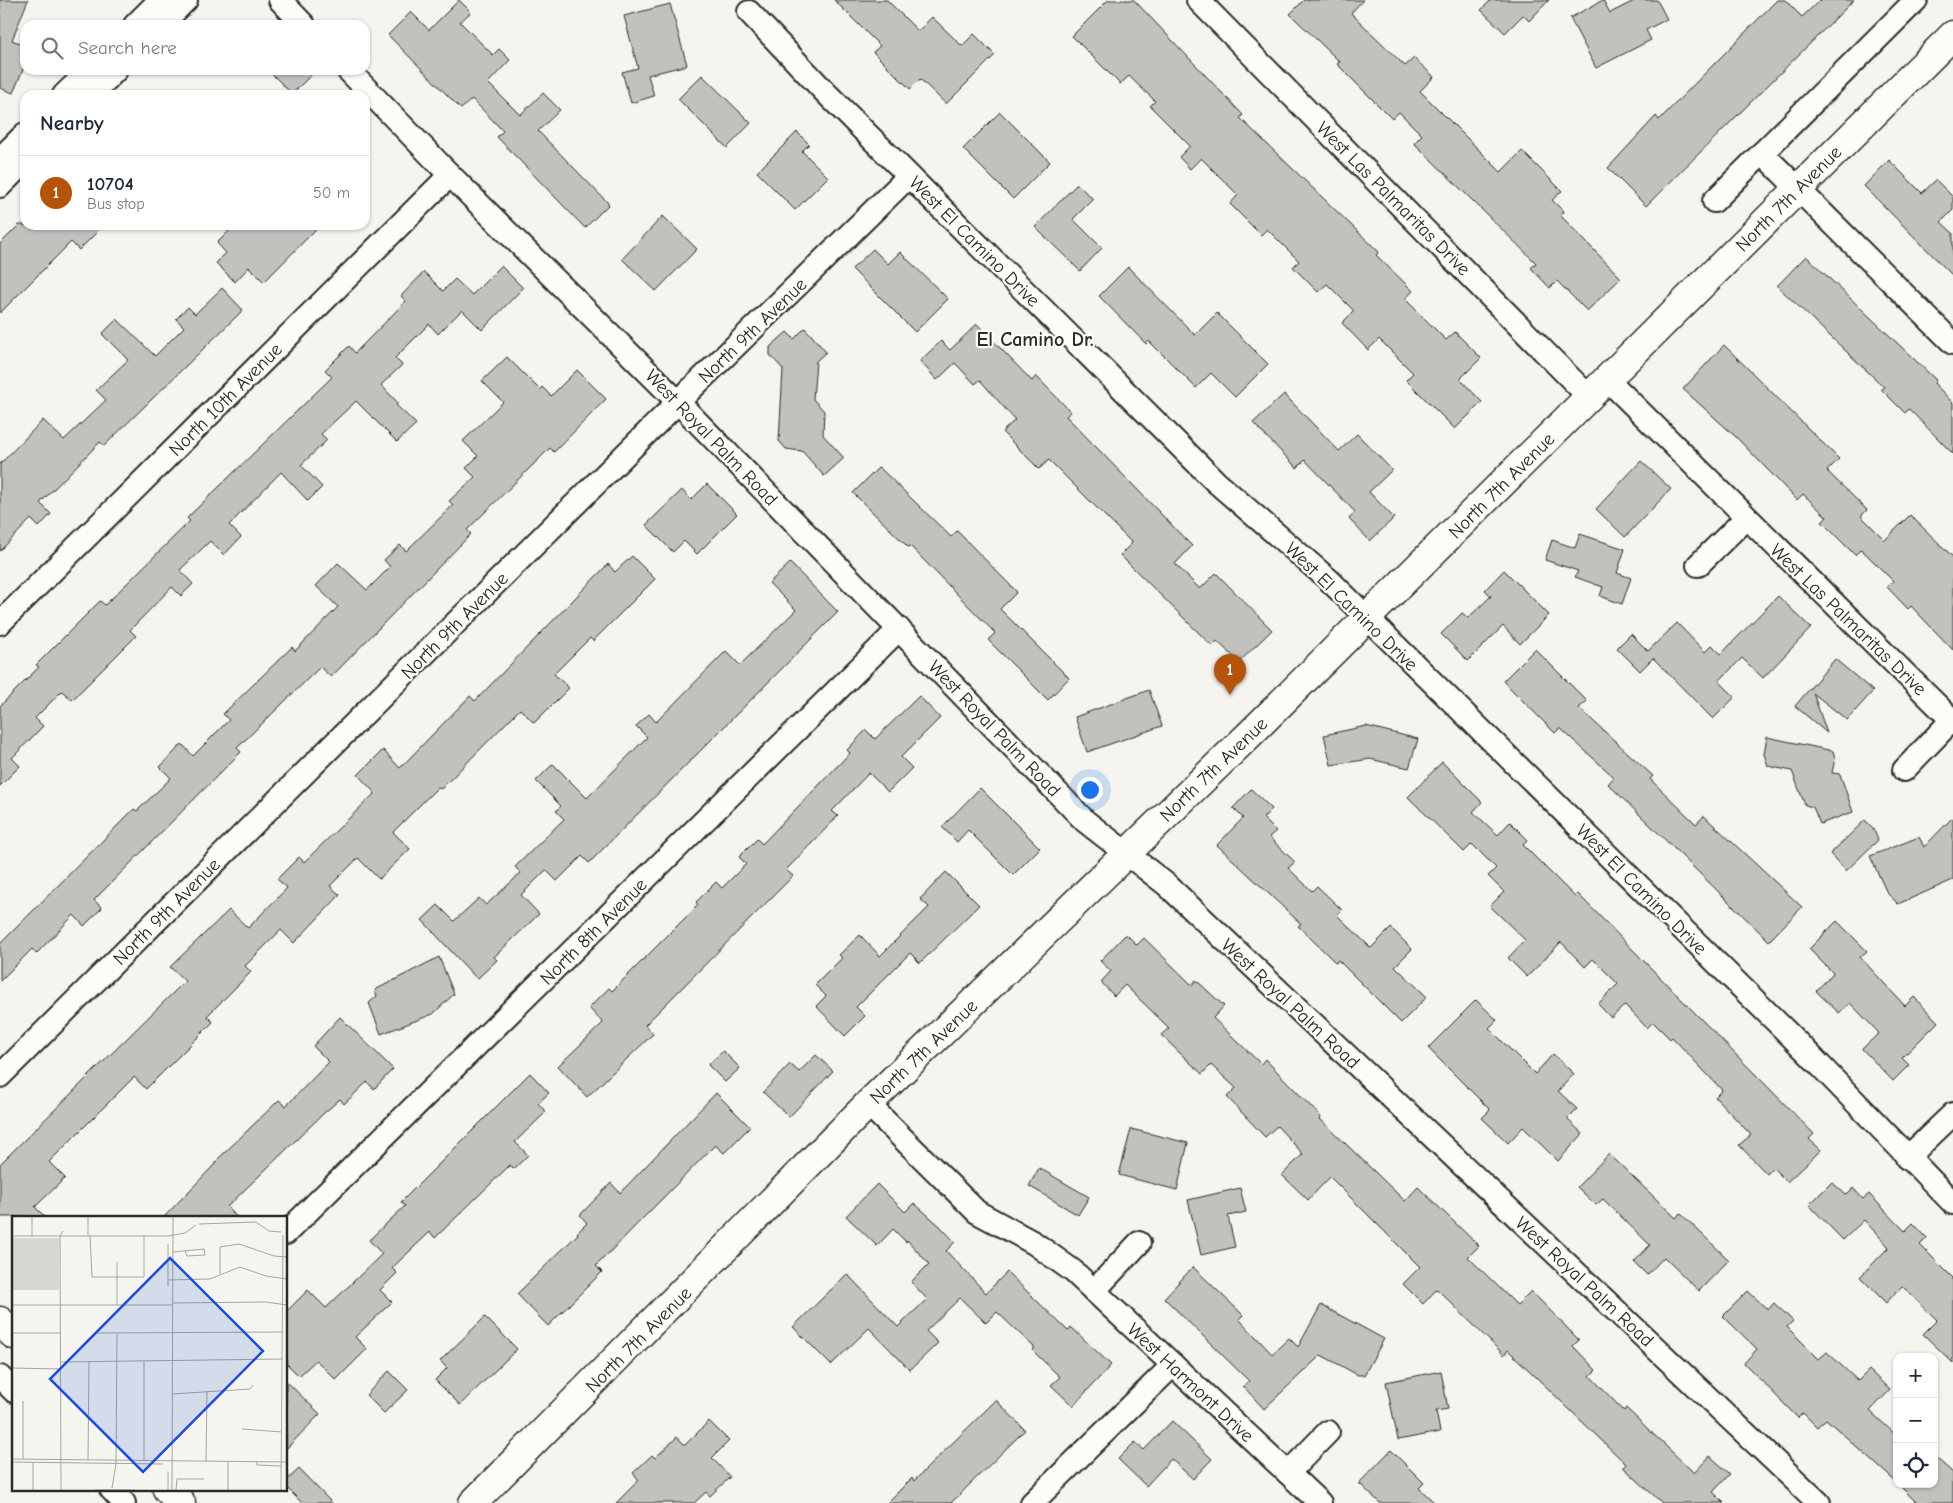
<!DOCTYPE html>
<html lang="en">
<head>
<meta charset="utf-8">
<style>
  body { margin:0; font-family:"Comic Neue",sans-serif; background:#f2f2f3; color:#1f2937 }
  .controls { position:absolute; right:15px; bottom:15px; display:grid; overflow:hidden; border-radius:10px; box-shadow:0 1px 4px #0004 }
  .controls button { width:45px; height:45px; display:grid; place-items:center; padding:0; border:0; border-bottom:1px solid #e0e1e3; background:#fff; color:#1f2937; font:25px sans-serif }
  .you { position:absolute; left:1089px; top:789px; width:18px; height:18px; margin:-12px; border:4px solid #fff; border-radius:50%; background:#1a73e8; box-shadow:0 0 0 8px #1a73e833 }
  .badge { display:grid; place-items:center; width:32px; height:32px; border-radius:50%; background:#b45309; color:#fff; font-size:16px; font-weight:700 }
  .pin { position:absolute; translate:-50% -41px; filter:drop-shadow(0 1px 2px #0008) }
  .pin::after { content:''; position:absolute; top:26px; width:18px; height:15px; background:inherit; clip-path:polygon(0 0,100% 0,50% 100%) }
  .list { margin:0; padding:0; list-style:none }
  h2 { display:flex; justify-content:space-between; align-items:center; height:65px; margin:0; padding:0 20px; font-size:21px }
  h2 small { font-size:16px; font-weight:400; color:#747a83 }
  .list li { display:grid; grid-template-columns:32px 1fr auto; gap:15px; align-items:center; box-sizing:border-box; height:75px; padding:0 20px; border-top:1px solid #e0e1e3 }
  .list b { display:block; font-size:19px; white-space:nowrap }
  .list p { margin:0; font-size:16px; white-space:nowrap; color:#747a83 }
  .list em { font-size:16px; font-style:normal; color:#747a83 }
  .icon { flex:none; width:28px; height:28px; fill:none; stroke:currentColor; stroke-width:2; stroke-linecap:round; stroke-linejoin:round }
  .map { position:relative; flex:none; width:1953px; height:1503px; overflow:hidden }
  .search { position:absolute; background:#fff; box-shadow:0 1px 4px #0004; left:20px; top:20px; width:350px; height:55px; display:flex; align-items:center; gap:12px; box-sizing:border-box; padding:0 18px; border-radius:15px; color:#747a83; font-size:19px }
  .panel { position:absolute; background:#fff; box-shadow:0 1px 4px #0004; left:20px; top:90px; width:350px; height:140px; border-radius:15px }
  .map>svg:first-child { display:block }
  .building { fill:#c2c1be; stroke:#2b2b2b }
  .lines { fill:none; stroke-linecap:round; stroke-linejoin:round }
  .minor-casing { stroke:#2b2b2b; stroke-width:26 }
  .secondary-casing { stroke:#2b2b2b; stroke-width:31 }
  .primary-casing { stroke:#2b2b2b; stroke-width:31 }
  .minor { stroke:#fdfcf7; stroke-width:22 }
  .secondary { stroke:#fdfcf7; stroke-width:28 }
  .primary { stroke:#fdfcf7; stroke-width:28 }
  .labels { text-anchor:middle; stroke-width:4.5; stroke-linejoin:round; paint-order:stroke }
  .street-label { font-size:19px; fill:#2b2b2b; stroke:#fdfcf7 }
  .neighbourhood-label { font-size:20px; font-weight:bold; fill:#2b2b2b; stroke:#fdfcf7 }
  .inset-road { fill:none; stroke:#a4a4a1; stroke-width:1 }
  .view { fill:#1d4ed8; fill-opacity:0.15; stroke:#1d4ed8; stroke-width:2.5 }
  .inset-edge { fill:none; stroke:#2b2b2b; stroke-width:2.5 }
</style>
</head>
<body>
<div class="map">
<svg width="1953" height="1503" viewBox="0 0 1953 1503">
  <rect width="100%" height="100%" fill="#f5f4ef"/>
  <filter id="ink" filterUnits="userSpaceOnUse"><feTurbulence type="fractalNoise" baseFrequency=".02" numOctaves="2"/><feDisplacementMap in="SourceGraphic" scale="10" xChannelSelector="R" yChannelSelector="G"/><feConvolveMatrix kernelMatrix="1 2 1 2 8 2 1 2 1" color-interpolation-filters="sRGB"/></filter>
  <g filter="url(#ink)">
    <g class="building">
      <path d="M0,0H28L12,40L25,45V65L13,93L0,88Z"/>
      <path d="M459,0L471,12L460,22L493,55L499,49L510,60L488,83L520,115L543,93L560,110L538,131L609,204L585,228L497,137L503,131L472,99L461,109L388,35L411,12L429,30Z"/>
      <path d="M834,0H887L918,31L932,17L962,46L974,34L995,55L946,104L920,79L910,89L873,52L880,46Z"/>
      <path d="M1108,0H1134L1243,115L1240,118L1379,252L1376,255L1413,291L1405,299L1446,340L1455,332L1481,358L1460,379L1482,402L1455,429L1406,380L1413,373L1379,339L1368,350L1342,323L1354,311L1327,284L1318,292L1293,267L1299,261L1267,229L1261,235L1230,204L1238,195L1201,158L1190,169L1179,157L1190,146L1150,106L1155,101L1129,76L1120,84L1072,36Z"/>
      <path d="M1304,0H1363L1351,13L1405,66L1414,58L1434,77L1420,91L1501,172L1522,151L1562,191L1552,200L1564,212L1560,215L1621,278L1587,311L1557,281L1550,288L1531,268L1536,263L1414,143L1422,135L1399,112L1392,119L1337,64L1340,62L1290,14Z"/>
      <path d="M1491,0H1549L1529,21L1523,15L1505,33L1481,10Z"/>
      <path d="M1603,0L1610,13L1636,0H1657L1667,19L1646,30L1651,40L1596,68L1570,18Z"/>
      <path d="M1777,0H1785L1802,17L1820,0H1854L1646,206L1608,168L1656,116L1659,120Z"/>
      <path d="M670,4L687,65L648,75L654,96L631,103L622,72L638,68L624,16Z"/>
      <path d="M268,70H316L292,94Z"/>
      <path d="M702,75L751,123L727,148L678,99Z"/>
      <path d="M1000,112L1050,162L1013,199L963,149Z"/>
      <path d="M797,132L809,144L802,151L828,177L795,210L757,172Z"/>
      <path d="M1889,160L1922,193L1936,180L1953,197V210L1941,222L1953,233V276L1864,186Z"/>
      <path d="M1077,184L1093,199L1073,219L1102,248L1080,271L1035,227Z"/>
      <path d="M663,216L697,249L656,291L622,259Z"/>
      <path d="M19,225H104L79,250L71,242L0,313V244Z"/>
      <path d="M235,225H320L264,282L249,267L235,282L216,263L226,253L217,243Z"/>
      <path d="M873,249L888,264L900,252L948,299L915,332L852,269Z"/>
      <path d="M1806,256L1936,380L1934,383L1953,403V454L1909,409L1905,413L1881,389L1884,387L1777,286Z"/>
      <path d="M501,266L523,288L482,330L462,310L438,334L429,324L395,358L402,365L381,385L398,403L396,405L416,424L397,442L356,401L321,434L327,440L301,465L322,487L308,501L281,472L229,525L241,537L224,555L210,541L180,570L193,584L181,596L172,587L130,630L136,636L72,700L62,691L35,718L43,726L12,758L20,766L0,786V706L39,667L36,665L100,601L105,605L190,521L187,518L332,377L325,370L349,346L355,353L406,301L401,296L424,272L443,291L455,279L472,295Z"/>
      <path d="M1128,267L1195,335L1217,313L1268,364L1235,397L1211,373L1196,388L1149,341L1146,344L1099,296Z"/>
      <path d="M222,288L243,310L104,446L100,442L40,503L51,514L39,527L31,519L0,551V464L43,420L64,440L106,400L96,390L128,360L102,334L117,319L155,356L184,327L176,319L188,307L195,314Z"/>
      <path d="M977,324L1032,381L1036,376L1071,412L1066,416L1192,546L1175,564L1200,589L1216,573L1272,630L1239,662L1217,641L1212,646L1120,555L1132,543L1049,460L1039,469L1002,432L1015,420L980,380L975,384L955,363L937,380L920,361L941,341L950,350Z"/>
      <path d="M805,328L826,352L816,361L813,399L824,411L823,435L844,458L824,476L802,451L786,449L779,441L783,369L770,355V347L787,332L794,339Z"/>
      <path d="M1724,345L1839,459L1827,471L1867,510L1861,516L1885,540L1910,515L1953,557V650L1911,606L1908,609L1887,587L1893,581L1861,549L1855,555L1822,522L1827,517L1803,494L1797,500L1735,436L1683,389Z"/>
      <path d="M507,357L540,390L542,387L551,396L577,370L606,399L554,452L550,448L467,530L471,534L331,677L320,667L237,748L241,752L94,900L102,908L84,926L74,915L36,954L32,949L0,981V944L134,809L137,811L171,778L160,767L182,744L193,756L229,720L223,714L292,647L295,651L338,607L316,586L338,563L367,590L390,567L384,560L400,545L406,551L453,505L449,501L475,477L466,468L478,456L463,441L503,402L482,381Z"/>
      <path d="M1284,394L1339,451L1357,434L1392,470L1369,492L1394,518L1370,541L1349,519L1355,512L1305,460L1297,468L1253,423Z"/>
      <path d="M1641,461L1671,489L1625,537L1596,509Z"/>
      <path d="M879,467L951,537L957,531L1017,592L1000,609L1069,678L1048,700L988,640L995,633L910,546L908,547L853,493Z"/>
      <path d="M707,484L737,514L697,554L684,541L673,552L646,525L682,490L691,500Z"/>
      <path d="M1580,534L1625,549L1617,573L1631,578L1622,604L1600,596L1603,587L1575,577L1578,571L1545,560L1552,540L1575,548Z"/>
      <path d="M632,556L655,579L593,641L590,638L554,674L569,688L534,723L520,709L441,789L438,787L393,832L410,849L379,879L358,858L330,886L340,895L294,943L281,930L245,966L251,972L207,1016L213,1022L146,1089L134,1077L49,1162L65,1178L35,1207L45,1217H0V1164L185,981L170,967L229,910L248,928L287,888L277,879L299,857L304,862L375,793L358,775L383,750L400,768L470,696L475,701L608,564L615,572Z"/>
      <path d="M790,563L838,612L589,863L582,856L557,881L546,870L521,895L539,914L494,957L497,960L477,979L422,920L438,905L454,921L479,898L486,905L521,873L515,867L564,819L556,811L561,806L536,781L553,764L587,798L647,737L636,726L649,714L656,722L726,651L740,665L796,610L769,583Z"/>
      <path d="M1504,570L1549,615L1520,644L1503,626L1468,661L1441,634L1462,613L1468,618L1491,596L1485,590Z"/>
      <path d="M1778,596L1811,628L1763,678L1742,658L1719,681L1735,697L1713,719L1653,658L1640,671L1617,648L1631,634L1648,651L1677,623L1705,652L1712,645L1721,654Z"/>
      <path d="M1535,649L1587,701L1579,708L1653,776L1650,779L1696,824L1704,816L1802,907L1769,941L1608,784L1614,777L1560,728L1555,733L1503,681Z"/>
      <path d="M1835,659L1873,691L1847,720L1813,693L1827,733L1795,706Z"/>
      <path d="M1149,690L1162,726L1087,752L1075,717Z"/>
      <path d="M919,696L940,718L901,757L912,768L888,792L869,773L832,811L838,816L786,870L793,876L645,1025L653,1034L587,1097L558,1066L603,1023L589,1008L609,988L612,991L698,905L696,902L716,882L722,888L746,864L739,857L757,839L762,844L850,753L847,750L866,730L875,739Z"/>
      <path d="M1366,726L1418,739L1409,768L1370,759L1331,765L1324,735Z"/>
      <path d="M1767,737L1833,751L1835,758L1832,773L1840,774L1853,812L1820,824L1813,807L1805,805L1792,771L1768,766L1764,754Z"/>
      <path d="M1442,762L1482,802L1473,812L1498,835L1510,822L1528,840L1523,845L1575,897L1578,894L1814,1134L1809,1139L1821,1150L1787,1182L1773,1168L1767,1174L1739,1145L1751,1135L1715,1097L1722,1090L1672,1037L1670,1039L1653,1022L1647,1028L1625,1005L1611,1018L1598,1004L1618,984L1593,959L1585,967L1561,942L1527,977L1508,958L1525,940L1490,906L1504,892L1488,876L1496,868L1472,844L1464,852L1408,797Z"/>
      <path d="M980,788L1040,848L1013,875L968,830L957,842L942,827Z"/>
      <path d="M1251,789L1272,809L1263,818L1276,831L1269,837L1295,862L1288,868L1312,891L1317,886L1342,910L1337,915L1371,948L1391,928L1412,949L1395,966L1427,997L1401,1023L1338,960L1336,963L1298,926L1301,924L1217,845L1243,818L1233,808Z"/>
      <path d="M1953,817V880L1898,904L1887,893L1870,856L1919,837L1924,847Z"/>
      <path d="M1865,820L1873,828L1878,840L1846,871L1830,854Z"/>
      <path d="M946,872L979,905L920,963L910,953L856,1007L865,1016L845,1036L816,1006L826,996L815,985L842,958L839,955L860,935L880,956L929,907L920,899Z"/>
      <path d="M1837,921L1867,951L1860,957L1905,1006L1914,997L1938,1022L1902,1058L1909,1065L1893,1081L1862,1049L1879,1033L1850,1003L1839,1013L1816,991L1833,973L1809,949Z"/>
      <path d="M1126,934L1137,945L1144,938L1192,985L1196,980L1224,1006L1213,1018L1261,1064L1265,1059L1321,1117L1320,1119L1405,1201L1418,1187L1479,1246L1468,1257L1517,1305L1531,1291L1579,1340L1573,1346L1596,1370L1590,1376L1624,1411L1626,1408L1694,1473L1710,1456L1730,1474L1713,1492L1724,1503H1662L1623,1467L1626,1464L1508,1350L1504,1355L1437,1289L1423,1304L1403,1284L1420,1267L1330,1177L1308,1200L1282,1175L1303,1154L1277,1126L1265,1137L1227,1097L1236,1088L1211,1065L1202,1074L1161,1035L1169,1028L1125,985L1114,996L1101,982L1111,971L1100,961Z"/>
      <path d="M439,957L454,994L433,1014L381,1034L369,1003L377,996L375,990Z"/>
      <path d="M1476,1000L1497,1020L1489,1028L1535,1074L1553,1054L1574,1074L1558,1091L1577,1109L1567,1119L1583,1134L1558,1161L1523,1127L1508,1143L1482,1118L1490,1110L1428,1048Z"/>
      <path d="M340,1017L393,1069L374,1089L367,1082L344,1104L340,1099L324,1113L227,1207L237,1217H164L218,1161L217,1160L279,1100L286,1106L329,1062L313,1046Z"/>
      <path d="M723,1051L740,1068L725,1082L708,1065Z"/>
      <path d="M816,1055L833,1071L789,1117L763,1092L790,1064L799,1072Z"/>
      <path d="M530,1073L549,1093L538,1103L546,1112L515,1142L528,1155L514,1169L510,1165L435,1238L430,1232L392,1268L397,1273L380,1290L392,1302L355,1337L367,1349L336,1380L316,1360L299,1376L286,1363V1312L308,1290L326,1308L382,1254L369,1240L405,1206L401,1202Z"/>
      <path d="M716,1093L750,1127L724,1153L715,1145L596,1266L602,1272L548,1326L517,1294L578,1234L577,1233L587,1223L580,1215L611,1183L620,1193Z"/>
      <path d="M1131,1129L1188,1143L1177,1190L1119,1175Z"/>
      <path d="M1609,1154L1676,1218L1680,1213L1729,1260L1699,1291L1664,1257L1647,1275L1634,1262L1650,1245L1603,1199L1596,1205L1577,1187Z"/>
      <path d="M1039,1168L1089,1197L1078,1215L1029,1186Z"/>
      <path d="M1832,1182L1846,1195L1853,1188L1863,1199L1869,1194L1905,1231L1913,1223L1927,1238L1920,1245L1953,1278V1363L1923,1334L1937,1320L1902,1286L1886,1303L1860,1277L1889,1247L1864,1220L1843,1240L1809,1205Z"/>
      <path d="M877,1184L905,1212L914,1203L940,1226L955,1242L946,1251L986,1293L1007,1272L1068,1331L1071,1327L1111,1365L1073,1406L1051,1385L1060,1377L1032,1350L1035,1348L997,1312L986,1323L960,1298L926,1331L938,1343L910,1370L869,1328L831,1365L793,1327L847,1274L898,1327L927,1299L911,1282L929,1264L907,1240L906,1242L893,1229L877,1246L846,1216Z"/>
      <path d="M1240,1188L1246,1212L1228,1216L1235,1247L1201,1255L1188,1200Z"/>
      <path d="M1193,1267L1243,1315L1239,1319L1272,1354L1289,1338L1298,1347L1321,1305L1384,1339L1364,1375H1358L1321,1355L1264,1409L1243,1386L1249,1381L1164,1298Z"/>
      <path d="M1748,1291L1768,1310L1774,1303L1793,1321L1787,1327L1819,1359L1827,1352L1858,1381L1869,1370L1890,1390L1870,1411L1897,1436V1483L1826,1419L1817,1427L1803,1413L1798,1418L1744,1363L1757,1349L1723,1316Z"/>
      <path d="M485,1317L517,1349L460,1405L435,1380L447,1368L440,1361Z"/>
      <path d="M389,1371L408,1390L384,1413L366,1395Z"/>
      <path d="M1441,1371L1448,1409L1436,1411L1440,1432L1398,1440L1386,1382Z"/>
      <path d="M286,1381L320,1414L286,1449Z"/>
      <path d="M996,1400L1025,1430L951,1503H887L912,1478L914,1481Z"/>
      <path d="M709,1421L729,1441L712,1458L730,1477L710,1496L706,1492L694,1503H616L639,1480L633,1473L652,1455L655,1458L677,1437L685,1445Z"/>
      <path d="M1172,1421L1212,1459L1193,1479L1171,1459L1146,1486L1118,1459L1135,1442L1144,1450Z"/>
      <path d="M1391,1450L1424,1483L1419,1488L1435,1503H1380L1359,1483Z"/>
      <path d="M1934,1456L1953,1473V1503H1917L1898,1484H1934Z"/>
      <path d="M299,1469L332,1503H302L286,1487V1481Z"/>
    </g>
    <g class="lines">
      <g class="minor-casing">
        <g id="minor">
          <path d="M280,0L304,25"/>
          <path d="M1198,0L1589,397"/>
          <path d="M749,12L826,93L1216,482L1329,580L1810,1055L1953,1203"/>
          <path d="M135,25L160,0"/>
          <path d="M161,25L186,0"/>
          <path d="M348,70L450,175L678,402L1085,821L1167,885L1819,1503"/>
          <path d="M64,95L90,70"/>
          <path d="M91,95L116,70"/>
          <path d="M1762,153L1953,343"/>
          <path d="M0,159L25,134"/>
          <path d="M0,186L25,161"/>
          <path d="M1714,201L1916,0"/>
          <path d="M1607,379L1953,721"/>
          <path d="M1698,565L1746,518"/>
          <path d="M0,623L450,175"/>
          <path d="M1904,770L1952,720"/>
          <path d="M0,1076L678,402L909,176"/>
          <path d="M868,1104L977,1212L1034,1243L1073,1271L1320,1503"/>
          <path d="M1907,1158L1953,1114"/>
          <path d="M286,1233L899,629"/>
          <path d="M1094,1291L1139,1243"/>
          <path d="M0,1377L14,1391"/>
          <path d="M1288,1473L1328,1432"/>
          <path d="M111,1489L124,1503"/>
          <path d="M1032,1503L1173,1365"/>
        </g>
      </g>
      <g class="secondary-casing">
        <path id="secondary" d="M473,1503L868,1104L1252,732L1953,35"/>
      </g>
      <g class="primary-casing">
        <g id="primary">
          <path d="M0,1321L14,1335"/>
          <path d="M167,1489L181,1503"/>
        </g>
      </g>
      <use href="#minor" class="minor"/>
      <use href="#secondary" class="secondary"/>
      <use href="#primary" class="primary"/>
    </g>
  </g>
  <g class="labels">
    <g class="street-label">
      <text transform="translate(1394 198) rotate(45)" y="7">West Las Palmaritas Drive</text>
      <text transform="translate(1788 198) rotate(-45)" y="7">North 7th Avenue</text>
      <text transform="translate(975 241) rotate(45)" y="7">West El Camino Drive</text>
      <text transform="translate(752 330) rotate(-44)" y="7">North 9th Avenue</text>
      <text transform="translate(225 399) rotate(-45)" y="7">North 10th Avenue</text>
      <text transform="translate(712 437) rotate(46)" y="7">West Royal Palm Road</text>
      <text transform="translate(1501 485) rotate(-45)" y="7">North 7th Avenue</text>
      <text transform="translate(1352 606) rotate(44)" y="7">West El Camino Drive</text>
      <text transform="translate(1849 619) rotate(44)" y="7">West Las Palmaritas Drive</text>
      <text transform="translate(454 625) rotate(-45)" y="7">North 9th Avenue</text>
      <text transform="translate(995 728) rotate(46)" y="7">West Royal Palm Road</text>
      <text transform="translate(1213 769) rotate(-44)" y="7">North 7th Avenue</text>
      <text transform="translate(1642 889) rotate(45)" y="7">West El Camino Drive</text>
      <text transform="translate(166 911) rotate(-45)" y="7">North 9th Avenue</text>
      <text transform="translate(593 931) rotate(-45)" y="7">North 8th Avenue</text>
      <text transform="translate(1291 1003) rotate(43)" y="7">West Royal Palm Road</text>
      <text transform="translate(923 1051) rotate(-44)" y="7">North 7th Avenue</text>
      <text transform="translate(1585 1281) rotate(43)" y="7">West Royal Palm Road</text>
      <text transform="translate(638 1339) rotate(-45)" y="7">North 7th Avenue</text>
      <text transform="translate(1191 1382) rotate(43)" y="7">West Harmont Drive</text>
    </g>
    <g class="neighbourhood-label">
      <text x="1035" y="346">El Camino Dr.</text>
    </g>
  </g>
  <g transform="translate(12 1216)">
    <rect width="275" height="275" fill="#f5f4ef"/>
    <path d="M0,22H47V74H0Z" fill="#d7d6d2"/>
    <path class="inset-road" d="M187,8L244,6L257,15L269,16M76,19V1M78,19L80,61H132V20M0,20H156L173,17L184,9M20,20V1M208,31L227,28L262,40L275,41M161,36L192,33L193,39L175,40L173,35M208,58V31M156,64L198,63L228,51L254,60L275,63M156,70V28M161,87L254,86L275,89M0,89H160M105,89V46M0,117H49M85,117L271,116M48,146L271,143M0,152L49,153M160,178L238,173L241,169M230,213L270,216M0,243L275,246M11,243V185M76,244L77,146M132,245V146M194,245L195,175M0,246L151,248M216,246V274M245,246V249L269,250M21,247V274M156,256V274M100,272L104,248L105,118M49,274L48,20L51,15M83,274H123M160,274L161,1M164,274L165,263H192M269,274L271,19"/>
    <path class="view" d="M158,42L251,135L131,256L38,163Z"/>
    <rect width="275" height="275" class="inset-edge"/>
  </g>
</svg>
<div class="controls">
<button>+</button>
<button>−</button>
<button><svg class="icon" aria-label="locate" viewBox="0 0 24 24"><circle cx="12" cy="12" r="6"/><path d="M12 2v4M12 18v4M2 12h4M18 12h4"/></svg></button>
</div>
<div class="you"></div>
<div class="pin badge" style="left:1230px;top:695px">1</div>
<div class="search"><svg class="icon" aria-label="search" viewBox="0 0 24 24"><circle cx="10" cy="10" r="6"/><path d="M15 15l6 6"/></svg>Search here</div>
<section class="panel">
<h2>Nearby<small></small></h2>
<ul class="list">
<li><span class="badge">1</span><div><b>10704</b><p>Bus stop</p></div><em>50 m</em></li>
</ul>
</section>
</div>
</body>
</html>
